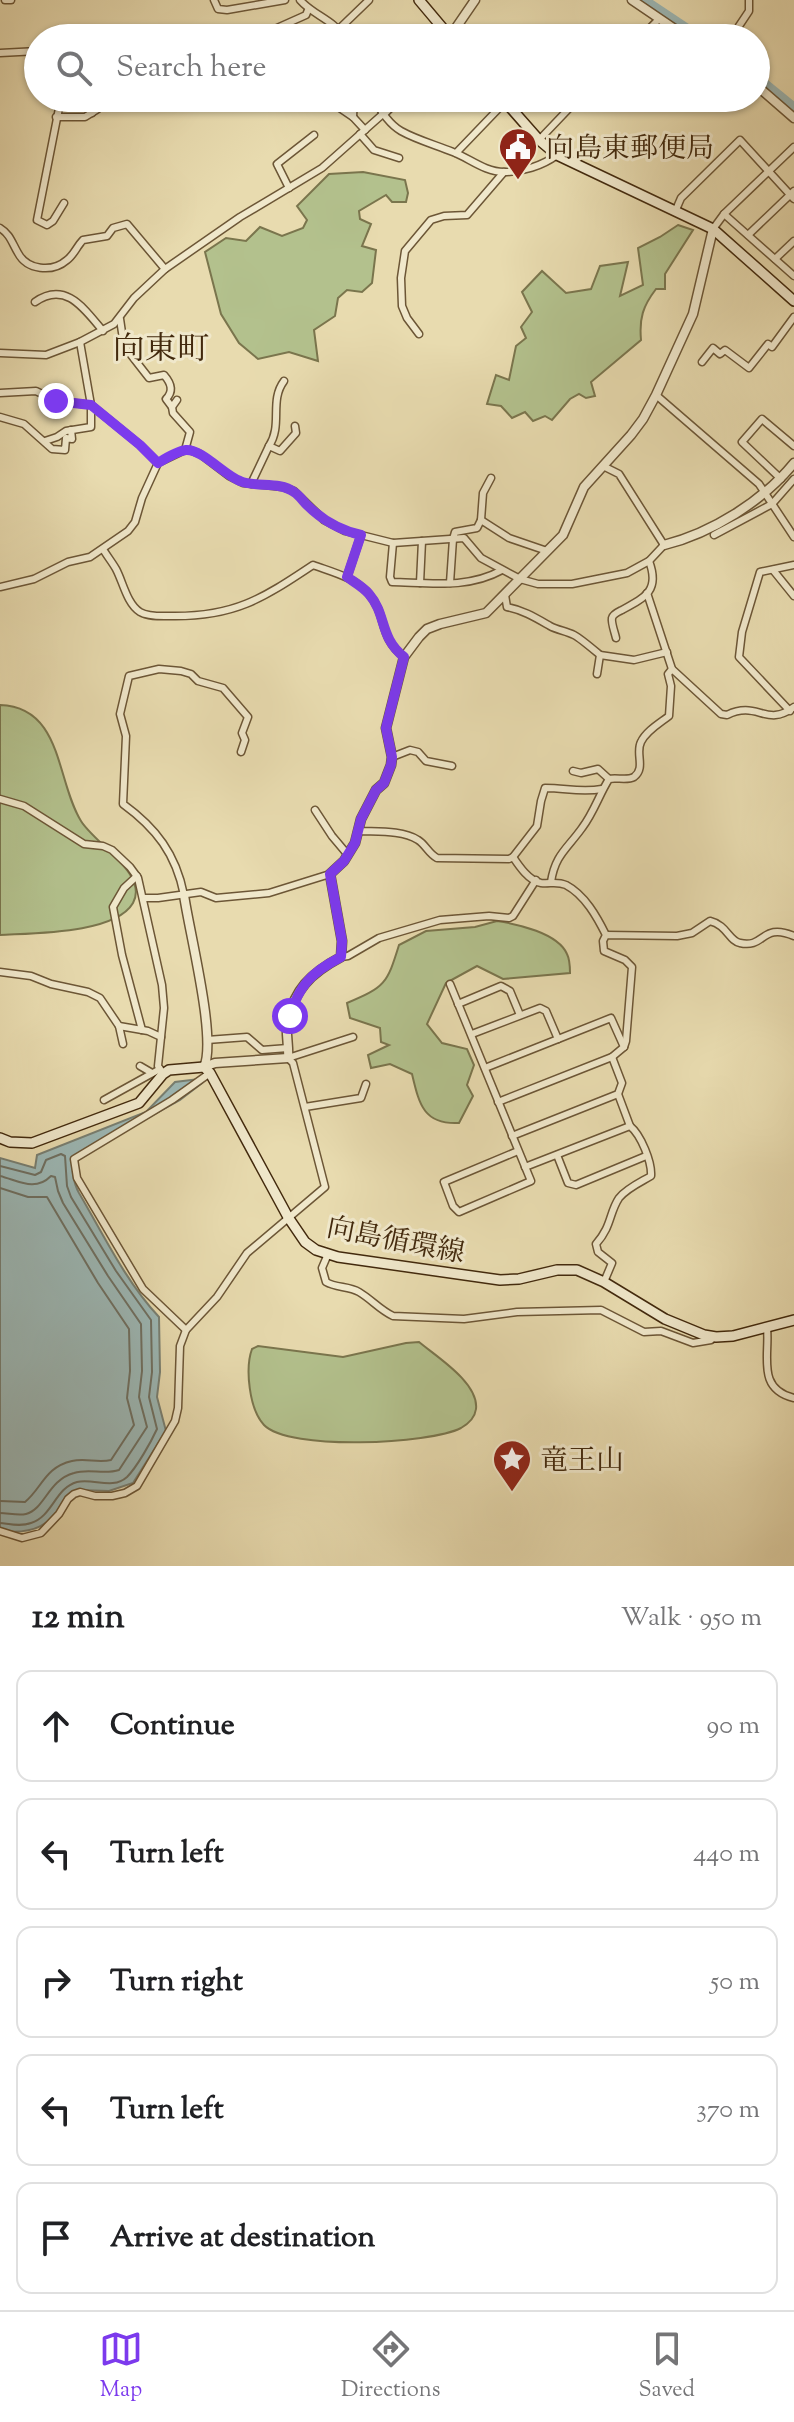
<!DOCTYPE html>
<html lang="en">
<head>
<meta charset="utf-8">
<style>
  body { margin:0; font-family:"Sorts Mill Goudy","Noto Serif JP",serif; background:#f6f6f6; color:#202124 }
  .stop { position:absolute; width:24px; height:24px; margin:-18px; border:6px solid #7c3aed; border-radius:50%; background:#fff }
  .stop.end { background:#7c3aed; border-color:#fff; box-shadow:0 2px 8px #0008 }
  .list { margin:0; padding:0; list-style:none }
  h2 { display:flex; justify-content:space-between; align-items:center; height:104px; margin:0; padding:0 32px; font-size:34px }
  h2 small { font-size:26px; font-weight:400; color:#757577 }
  .list li { display:grid; grid-template-columns:52px 1fr auto; gap:24px; align-items:center; box-sizing:border-box; height:112px; margin:0 16px 16px; padding:0 16px; border:2px solid #e0e0e0; border-radius:16px }
  .list b { display:block; font-size:30px; white-space:nowrap }
  .list em { font-size:26px; font-style:normal; color:#757577 }
  .icon { flex:none; width:44px; height:44px; fill:none; stroke:currentColor; stroke-width:2; stroke-linecap:round; stroke-linejoin:round }
  .map { position:relative; flex:none; width:794px; height:1566px; overflow:hidden }
  .search { position:absolute; background:#fff; box-shadow:0 2px 6px #0004; left:24px; right:24px; top:24px; height:88px; display:flex; align-items:center; gap:20px; box-sizing:border-box; padding:0 28px; border-radius:44px; color:#757577; font-size:30px }
  .sheet { height:744px; background:#fff }
  nav { display:flex; justify-content:space-around; align-items:center; box-sizing:border-box; height:112px; border-top:2px solid #e0e0e0; background:#fff; font-size:22px; color:#757577 }
  nav a { display:grid; justify-items:center; gap:4px }
  nav .on { color:#7c3aed }
  .map>svg:first-child { display:block }
  .green { fill:#b3c18d; stroke:#7a754d; stroke-width:2 }
  .water { fill:#9cb8b6; stroke:#787f72; stroke-width:2 }
  .lines { fill:none; stroke-linecap:round; stroke-linejoin:round }
  .shore { stroke:#6f7062; stroke-width:2 }
  .river { stroke:#9cb8b6; stroke-width:12 }
  .minor-casing { stroke:#6c5636; stroke-width:9 }
  .tertiary-casing { stroke:#6c5636; stroke-width:11 }
  .secondary-casing { stroke:#42290d; stroke-width:12 }
  .minor { stroke:#f0e8cb; stroke-width:6 }
  .tertiary { stroke:#f0e8cb; stroke-width:8 }
  .secondary { stroke:#f0e8cb; stroke-width:9 }
  .route { stroke:#7c3aed; stroke-width:10 }
  .labels { text-anchor:middle; stroke-width:6; stroke-linejoin:round; paint-order:stroke }
  .poi-label { font-size:28px; fill:#42290d; stroke:#f0e8cb; text-anchor:start }
  .street-label { font-size:28px; fill:#42290d; stroke:#f0e8cb }
  .quarter-label { font-size:32px; fill:#42290d; stroke:#f0e8cb }
</style>
</head>
<body>
<div class="map">
<svg width="794" height="1566" viewBox="0 0 794 1566">
  <rect width="100%" height="100%" fill="#e8dbaf"/>
  <filter id="stains"><feTurbulence type="fractalNoise" baseFrequency=".0025" numOctaves="4"/><feColorMatrix values="0 0 0 0 .2 0 0 0 0 .09 0 0 0 0 .02 0 0 0 .5 -.17"/></filter>
  <radialGradient id="worn" r=".72"><stop offset=".6" stop-color="#630" stop-opacity="0"/><stop offset="1" stop-color="#630" stop-opacity=".3"/></radialGradient>
  <g class="green">
    <path d="M363,172L405,180L408,193L406,202H392L386,195L359,211L360,219L371,224L362,246L376,250L372,283L362,292L347,290L338,298L335,316L314,330L318,361L289,352L258,359L239,343L221,314L205,252L226,238L246,241L260,227L282,236L303,228L307,220L297,206L329,174Z"/>
    <path d="M678,225L693,230L665,274V289H656C643,306 639,318 641,340L591,382L595,396L586,398L579,394L570,399L552,420L545,416L533,421L525,412L512,418L501,406L487,404L496,375L509,380L516,346L526,338L521,327L532,312L522,292L542,271L566,293L591,289L600,266L628,262L620,296L643,285L638,248L660,237Z"/>
    <path d="M0,705C63,707 56,781 81,821C95,844 149,874 133,903C115,934 32,933 0,935Z"/>
    <path d="M497,921C517,924 558,933 567,954C570,960 570,967 570,973L503,979L477,966L446,983L427,1024L442,1043L467,1049L474,1065L467,1085L473,1096L459,1123C423,1125 419,1103 412,1074L390,1064L371,1068L368,1055L389,1045L381,1042L380,1028L350,1018L347,1003C385,987 387,984 399,945L426,931L475,927Z"/>
    <path d="M419,1342C437,1357 479,1383 476,1409C475,1417 468,1424 461,1428C430,1444 289,1451 264,1425C249,1409 245,1368 252,1349L258,1346L343,1357L406,1343Z"/>
  </g>
  <path class="water" d="M199,1079L202,1083L180,1100L76,1158C70,1167 74,1184 79,1193C103,1234 126,1282 159,1317L160,1372L157,1397L166,1431L133,1483L109,1491L79,1490C51,1519 44,1536 0,1531V1158L35,1168L37,1155L146,1112L175,1082Z"/>
  <g class="lines">
    <g class="shore">
      <path d="M0,1166L35,1175L41,1172L46,1160L61,1154L65,1156L67,1186L71,1197L116,1271L151,1320L152,1372L149,1397L157,1429C151,1442 137,1467 127,1477C113,1490 93,1478 77,1482C55,1488 53,1516 31,1523C21,1527 10,1524 0,1523"/>
      <path d="M0,1176C19,1181 35,1192 51,1176L55,1177L58,1191L63,1203L108,1276L141,1324L142,1371L139,1397L147,1427L119,1470C104,1475 89,1468 74,1473C48,1480 45,1509 26,1514C18,1516 8,1513 0,1513"/>
      <path d="M0,1188L28,1197H47L98,1283L129,1329L130,1371L127,1398L134,1425L111,1460C98,1463 85,1458 72,1461C45,1467 42,1488 25,1502L0,1501"/>
    </g>
    <g class="river">
      <path d="M642,0L699,38"/>
      <path d="M756,78L794,109"/>
    </g>
    <g class="minor-casing">
      <g id="minor">
        <path d="M5,0H11"/>
        <path d="M214,0L218,9L227,10L285,0"/>
        <path d="M300,0C313,15 334,20 345,38"/>
        <path d="M339,29L369,0"/>
        <path d="M235,38L259,36L306,15L308,10"/>
        <path d="M640,38L659,19"/>
        <path d="M731,38L749,11V0"/>
        <path d="M0,53L38,51"/>
        <path d="M61,98L37,220L47,225L53,221L64,203"/>
        <path d="M82,98L84,105L92,113"/>
        <path d="M374,98C380,110 389,124 401,131C417,140 436,145 453,152C469,158 485,172 504,172C522,172 542,166 557,155"/>
        <path d="M328,100L353,117L365,130"/>
        <path d="M56,117H85L98,109"/>
        <path d="M353,117L354,98"/>
        <path d="M360,134L374,150L399,158"/>
        <path d="M539,140L579,98"/>
        <path d="M456,153L505,102"/>
        <path d="M289,188L277,164L314,135"/>
        <path d="M675,212L681,198L740,140L794,199"/>
        <path d="M724,214L794,276"/>
        <path d="M0,228C10,234 12,243 18,253C27,270 52,273 67,260C74,255 77,246 83,240L107,236L113,228L127,224L165,269"/>
        <path d="M713,229L724,214L794,147"/>
        <path d="M748,235L794,191"/>
        <path d="M775,259L794,241"/>
        <path d="M35,302C66,280 85,310 103,331"/>
        <path d="M120,319L124,346L149,378L164,375C171,383 174,391 166,399L172,407"/>
        <path d="M419,334L407,318L402,306L401,278L405,251L431,220L444,216L467,215L504,172"/>
        <path d="M0,353L46,355L80,342L114,324L134,298L165,269L240,217L322,168L384,113"/>
        <path d="M702,362L713,348L720,354L725,350L749,368L768,344L772,347L794,317"/>
        <path d="M0,393L36,391L56,401L91,405L140,445L158,463"/>
        <path d="M656,395L759,484L794,537"/>
        <path d="M177,400L172,407L173,413L190,432L185,450"/>
        <path d="M0,417L24,424L52,449L65,450L66,438L72,439L71,430"/>
        <path d="M45,441L57,437L66,431L91,427V405L80,342"/>
        <path d="M269,446C283,425 269,401 284,381"/>
        <path d="M781,479L742,442L762,419L794,446"/>
        <path d="M251,484L269,446L280,451L296,433L295,426"/>
        <path d="M481,520L483,493L491,478"/>
        <path d="M714,535L772,504L794,479"/>
        <path d="M393,543L390,577L392,582C430,583 468,589 502,570"/>
        <path d="M103,549C107,556 112,562 116,569C123,582 127,604 140,612C148,617 162,616 171,616C234,617 262,599 313,565C332,572 354,577 368,593C388,615 377,636 404,657"/>
        <path d="M773,570L794,596"/>
        <path d="M347,577L361,535"/>
        <path d="M420,583L422,541"/>
        <path d="M450,583L453,539L455,532L477,528L481,520L509,538L547,551"/>
        <path d="M0,587L34,579L68,562L90,557L128,531L135,522L142,498L158,463L185,450H190L200,454L229,476L243,483L283,487L294,491L324,520L345,531L393,543L464,538L481,558L520,579L538,584H572L627,573L649,561L664,545L619,474L603,466"/>
        <path d="M647,593L672,669L721,714L727,715C758,700 766,728 794,707"/>
        <path d="M505,595L507,607C523,610 536,618 550,626C557,630 566,631 574,635C580,638 594,650 600,655L597,674"/>
        <path d="M616,638C615,633 611,623 612,618C613,614 618,612 622,610C646,597 660,590 649,561"/>
        <path d="M600,655L634,660L667,652"/>
        <path d="M790,711L739,657L742,632L760,572L794,565"/>
        <path d="M392,757L410,750L418,752L426,761L452,766"/>
        <path d="M573,771L581,773L598,769L609,779"/>
        <path d="M0,799L24,806L84,844L103,846L112,850L130,867L138,878L162,985L164,1008L158,1066L163,1074"/>
        <path d="M315,810L332,836L348,855"/>
        <path d="M359,831C377,832 402,830 418,840C425,844 429,854 437,858L509,859L513,857L537,826L541,801L545,788C566,788 581,793 602,789"/>
        <path d="M513,857C519,866 529,881 541,883C550,884 557,881 566,885C585,895 597,917 606,935"/>
        <path d="M137,876L124,888L113,907L122,955L142,1030"/>
        <path d="M551,882C555,855 567,849 582,828C594,812 599,795 609,779C616,777 627,781 634,777C646,768 635,753 641,742C646,731 660,723 669,716L671,686L668,674L672,669"/>
        <path d="M184,895C176,854 156,828 123,804L126,736L120,714L129,676L159,669L181,671L191,674L198,681L223,688L248,717L242,733L245,740L241,752"/>
        <path d="M143,898H158L201,892L216,898L269,893L330,874"/>
        <path d="M341,957L348,956L379,938L440,920L489,916L509,918L513,916L536,880"/>
        <path d="M0,972L31,976L51,984L88,992L100,998L119,1026L148,1031L161,1037"/>
        <path d="M450,984L531,1181L459,1212L453,1206L444,1182L518,1151"/>
        <path d="M458,1004L501,986L510,991L520,1015"/>
        <path d="M119,1026L123,1044"/>
        <path d="M472,1034L540,1008L546,1011L558,1039"/>
        <path d="M207,1040L247,1037L262,1050L288,1048"/>
        <path d="M624,1047L626,1041L632,967L625,960L604,951L603,941L606,935L677,936L692,933L710,921C727,925 729,941 740,943C765,949 761,922 794,936"/>
        <path d="M140,1066L152,1073"/>
        <path d="M485,1068L611,1018L624,1047L612,1057L498,1102"/>
        <path d="M618,1094L630,1126"/>
        <path d="M104,1100L160,1069"/>
        <path d="M305,1107L361,1098L366,1084"/>
        <path d="M512,1136L618,1094L622,1083L612,1057"/>
        <path d="M557,1155L568,1183L576,1185L646,1156"/>
        <path d="M525,1167L630,1126C641,1135 652,1162 651,1176C641,1182 627,1188 619,1198C609,1213 612,1226 596,1244L598,1252L612,1263L604,1282"/>
        <path d="M328,1254L322,1268L326,1282C336,1288 349,1286 359,1292C371,1299 380,1310 393,1316L464,1319L517,1312L601,1310L644,1332L661,1331L693,1343L711,1340V1336"/>
        <path d="M767,1328C770,1355 756,1389 794,1398"/>
        <path d="M186,1330L143,1289L77,1178L74,1159L172,1100L210,1073"/>
        <path d="M0,1531L22,1538L41,1533L59,1514L68,1499L74,1494L80,1492L95,1496H112L125,1493L137,1486L175,1421L178,1408L180,1346L186,1330L217,1297L247,1253L325,1187L293,1063L288,1058L353,1037"/>
      </g>
    </g>
    <g class="tertiary-casing">
      <g id="tertiary">
        <path d="M632,0L688,38"/>
        <path d="M449,38L475,0"/>
        <path d="M756,85L794,118"/>
        <path d="M384,113L399,98"/>
        <path d="M664,545C712,533 763,501 794,463"/>
        <path d="M184,895C189,931 217,1039 204,1067"/>
        <path d="M204,1067L215,1063L288,1058C289,1047 286,1035 287,1025C293,990 311,973 341,957L342,941L330,874L344,861L355,843L361,819L376,790L384,783L391,765L392,757L386,728L404,657L419,637L427,629L440,624L486,613L563,535L584,487L631,435L643,419L656,395L693,314L713,229"/>
      </g>
    </g>
    <g class="secondary-casing">
      <g id="secondary">
        <path d="M419,0L451,38"/>
        <path d="M502,98L539,140L557,155L713,229L794,301"/>
        <path d="M0,1138L10,1142L32,1143L139,1103L163,1074L169,1070L204,1067L210,1073L288,1217L305,1242L316,1250L338,1257L500,1280L519,1279L557,1270H577L604,1282L665,1319L704,1335L716,1337L733,1336L794,1320"/>
      </g>
    </g>
    <use href="#minor" class="minor"/>
    <use href="#tertiary" class="tertiary"/>
    <use href="#secondary" class="secondary"/>
  </g>
  <g class="lines">
    <path class="route" d="M56,401L91,405L140,445L158,463C166,458 177,451 186,450C202,449 224,475 240,481C256,488 279,481 294,492C299,495 303,501 307,505C323,521 339,530 361,535L347,577C354,582 363,587 369,594C387,615 379,637 404,657L386,728L392,757L391,765L384,783L376,790L361,819L355,843L344,861L330,874L342,941L341,957C312,972 299,985 290,1016"/>
  </g>
  <defs>
    <g id="civic-pin" transform="scale(2)"><path d="M0 17L-7.5 6A9.5 9.5 0 1 1 7.5 6Z" fill="#8f2418" stroke="#f0e8cb"/><path d="M-.6-6.5H3V-4.5H.6V-3L4-1V1h2V6H-6V1h2V-1L-.6-3ZM-1.2 2.5V6h2.4V2.5Z" fill="#fff"/></g>
    <g id="sight-pin" transform="scale(2)"><path d="M0 17L-7.5 6A9.5 9.5 0 1 1 7.5 6Z" fill="#8f2418" stroke="#f0e8cb"/><path d="M0-6L1.8-2.2L6-1.7L2.9 1.2L3.7 5.4L0 3.3L-3.7 5.4L-2.9 1.2L-6-1.7L-1.8-2.2Z" fill="#fff"/></g>
  </defs>
  <g fill-rule="evenodd">
    <use href="#civic-pin" x="518" y="147"/>
    <use href="#sight-pin" x="512" y="1459"/>
  </g>
  <g class="labels">
    <g class="poi-label">
      <text x="546" y="157">向島東郵便局</text>
      <text x="540" y="1469">竜王山</text>
    </g>
    <g class="street-label">
      <text transform="translate(396 1239) rotate(11)" y="10">向島循環線</text>
    </g>
    <g class="quarter-label">
      <text x="161" y="359">向東町</text>
    </g>
  </g>
  <rect width="100%" height="100%" filter="url(#stains)"/>
  <rect width="100%" height="100%" fill="url(#worn)"/>
</svg>
<div class="stop" style="left:290px;top:1016px"></div>
<div class="stop end" style="left:56px;top:401px"></div>
<div class="search"><svg class="icon" aria-label="search" viewBox="0 0 24 24"><circle cx="10" cy="10" r="6"/><path d="M15 15l6 6"/></svg>Search here</div>
</div>
<section class="sheet">
<h2>12 min<small>Walk · 950 m</small></h2>
<ul class="list">
<li><svg class="icon" aria-label="ahead" viewBox="0 0 24 24"><path d="M12 20V5M6 11l6-6 6 6"/></svg><div><b>Continue</b></div><em>90 m</em></li>
<li><svg class="icon" aria-label="left" viewBox="0 0 24 24"><path d="M17 20v-9H6M10 6l-5 5 5 5"/></svg><div><b>Turn left</b></div><em>440 m</em></li>
<li><svg class="icon" aria-label="right" viewBox="0 0 24 24"><path d="M7 20v-9h11M14 6l5 5-5 5"/></svg><div><b>Turn right</b></div><em>50 m</em></li>
<li><svg class="icon" aria-label="left" viewBox="0 0 24 24"><path d="M17 20v-9H6M10 6l-5 5 5 5"/></svg><div><b>Turn left</b></div><em>370 m</em></li>
<li><svg class="icon" aria-label="arrive" viewBox="0 0 24 24"><path d="M6 21V4h12l-3 4 3 4H6"/></svg><div><b>Arrive at destination</b></div></li>
</ul>
</section>
<nav>
<a class="on"><svg class="icon" aria-label="map" viewBox="0 0 24 24"><path d="M3 6l6-2 6 2 6-2v14l-6 2-6-2-6 2zM9 4v14M15 6v14"/></svg>Map</a>
<a><svg class="icon" aria-label="directions" viewBox="0 0 24 24"><path d="M12 3l9 9-9 9-9-9zM9 14v-3h6M13 9l2 2-2 2"/></svg>Directions</a>
<a><svg class="icon" aria-label="saved" viewBox="0 0 24 24"><path d="M7 4h10v16l-5-4-5 4z"/></svg>Saved</a>
</nav>
</body>
</html>
